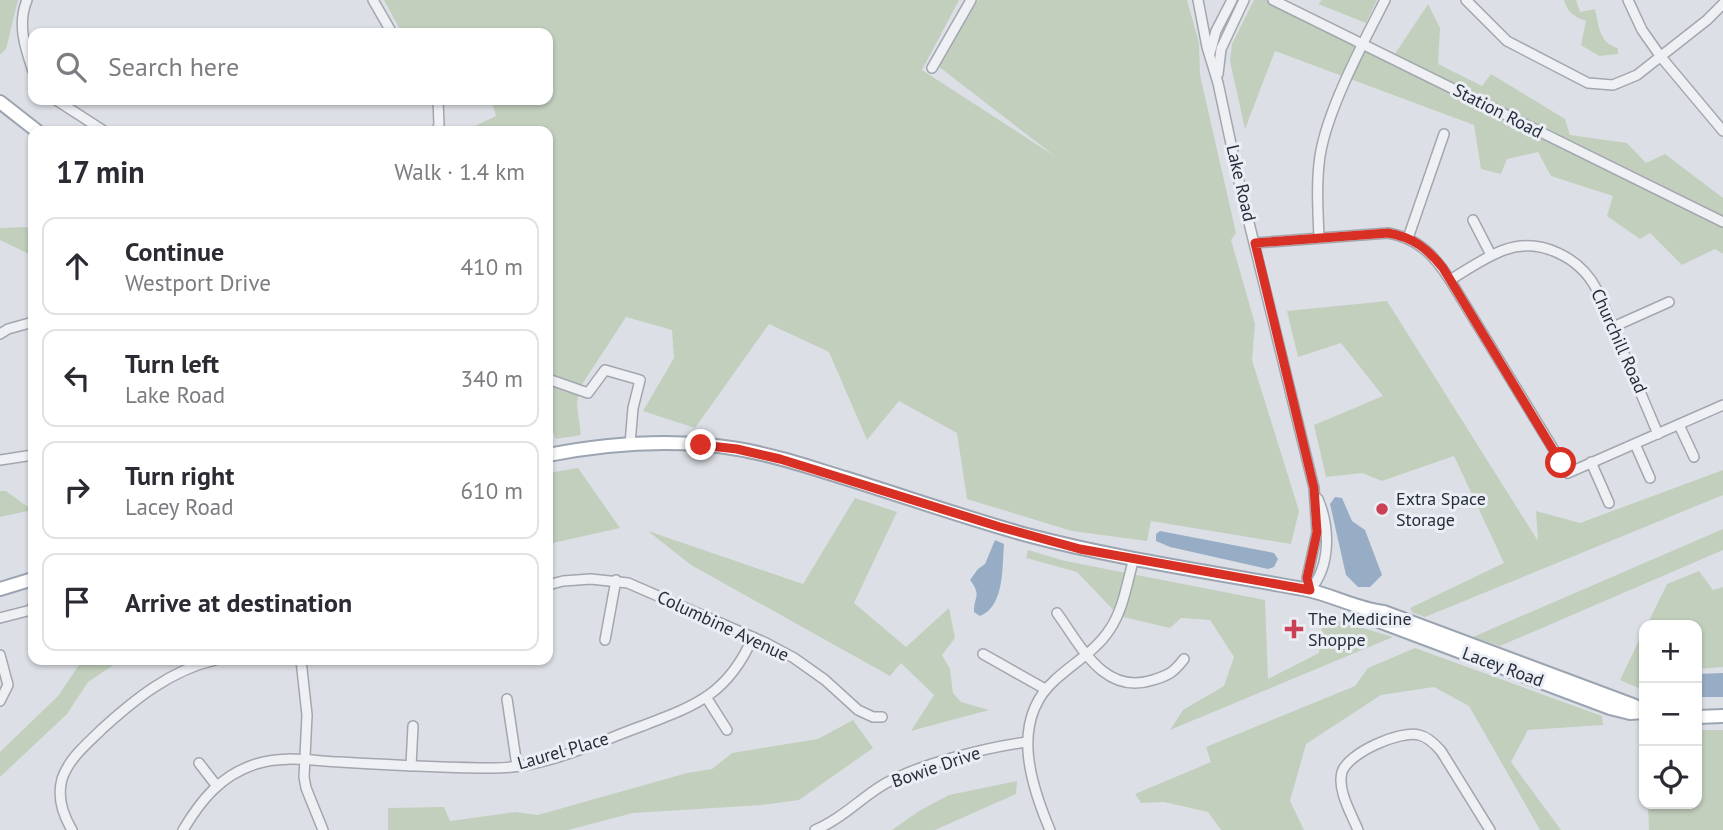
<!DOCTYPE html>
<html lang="en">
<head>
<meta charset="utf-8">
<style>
  body { margin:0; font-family:"PT Sans",sans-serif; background:#f2f2f3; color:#2b2b33 }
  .controls { position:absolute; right:21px; bottom:21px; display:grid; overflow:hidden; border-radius:14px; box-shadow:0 2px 5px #0004 }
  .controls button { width:63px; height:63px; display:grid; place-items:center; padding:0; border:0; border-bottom:2px solid #e1e1e2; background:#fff; color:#2b2b33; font:35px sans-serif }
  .stop { position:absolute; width:21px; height:21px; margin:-16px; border:5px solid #d93025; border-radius:50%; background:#fff }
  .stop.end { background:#d93025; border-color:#fff; box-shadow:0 2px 7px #0008 }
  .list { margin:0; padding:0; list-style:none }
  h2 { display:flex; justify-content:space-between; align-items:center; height:91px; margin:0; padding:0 28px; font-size:30px }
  h2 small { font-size:23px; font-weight:400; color:#7c7c81 }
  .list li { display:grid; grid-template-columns:46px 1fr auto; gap:21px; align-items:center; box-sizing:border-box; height:98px; margin:0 14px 14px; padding:0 14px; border:2px solid #e1e1e2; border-radius:14px }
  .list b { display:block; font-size:26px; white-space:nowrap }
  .list p { margin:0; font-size:23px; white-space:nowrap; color:#7c7c81 }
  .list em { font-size:23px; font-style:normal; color:#7c7c81 }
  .icon { flex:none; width:38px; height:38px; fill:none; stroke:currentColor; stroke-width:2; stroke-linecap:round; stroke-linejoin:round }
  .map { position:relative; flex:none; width:1723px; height:830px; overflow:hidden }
  .search { position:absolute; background:#fff; box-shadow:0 2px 5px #0004; left:28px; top:28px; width:525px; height:77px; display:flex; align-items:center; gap:18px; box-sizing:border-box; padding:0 24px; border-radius:14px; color:#7c7c81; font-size:26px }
  .panel { position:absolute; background:#fff; box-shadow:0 2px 5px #0004; left:28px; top:126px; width:525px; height:539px; border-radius:14px }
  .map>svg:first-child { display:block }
  .green { fill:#c2cfbd }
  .water { fill:#97adc6 }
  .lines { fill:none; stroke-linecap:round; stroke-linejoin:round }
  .minor-casing { stroke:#a2a7af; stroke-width:12 }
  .major-casing { stroke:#9ba4b1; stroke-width:16 }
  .minor { stroke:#eef0f4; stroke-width:9 }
  .major { stroke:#fff; stroke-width:12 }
  .route { stroke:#d93025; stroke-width:9 }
  .poi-dot { fill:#ca4156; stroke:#ebeef4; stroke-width:2.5 }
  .labels { text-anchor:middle; stroke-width:6; stroke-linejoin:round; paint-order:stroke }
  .street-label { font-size:18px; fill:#262e3b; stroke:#ebeef4 }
  .poi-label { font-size:18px; fill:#262e3b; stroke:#ebeef4; text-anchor:start }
</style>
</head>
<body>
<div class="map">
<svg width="1723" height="830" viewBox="0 0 1723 830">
  <rect width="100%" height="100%" fill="#dce0e6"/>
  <g class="green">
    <path d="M0,0H18L6,49L0,55Z"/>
    <path d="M384,0H959L922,70L1056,157L938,66L978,0H1187L1199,43L1200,75L1236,233L1231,240L1255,324L1252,360L1299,511L1291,544L1151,521L1147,541L1072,531L967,499L957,433L899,401L867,440L829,352L769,324L695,428L643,411L674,358L672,330L626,317L579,389L577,405L581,435L556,439L548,421V131H464L496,116L491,100H548V33H402Z"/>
    <path d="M1254,0H1274L1393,57L1428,4L1440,28L1438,64L1482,86L1491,74L1565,119L1570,135L1627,143L1646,163L1665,154L1723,198V254L1715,249L1682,265L1650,233L1640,239L1607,216L1613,196L1551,176L1538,152L1507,159L1501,174L1481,169L1474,125L1275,51L1245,129L1230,61L1232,44Z"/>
    <path d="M1322,0H1377L1366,23L1318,4Z"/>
    <path d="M1564,0H1576L1580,12L1595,9C1599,26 1599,43 1618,48V54L1599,56L1581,45L1586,21C1573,16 1568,13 1564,0Z"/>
    <path d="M26,227L33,231V256L0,240V228Z"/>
    <path d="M1387,301L1538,541L1536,511L1580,523L1723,470V495L1425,617L1413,613L1410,608L1504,563L1454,456L1382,481L1362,473L1326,477L1314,425L1383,396L1341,343L1298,357L1287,311Z"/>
    <path d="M578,468L620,528L548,544V473Z"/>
    <path d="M0,491H6L32,510L0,517Z"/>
    <path d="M855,498L897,512L854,603L906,647L949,608L955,638L942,655L950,669L953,693L961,702L989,710L911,731L934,695L901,663L890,676L691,565L648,531L803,584Z"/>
    <path d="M1723,529V550L1500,646L1473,637Z"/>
    <path d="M1028,550L1065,561L1265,600L1268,679L1319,653L1323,616L1393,637L1170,730L1183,710L1224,686L1234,657L1210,620L1181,618L1170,628L1119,616L1077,572L1026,558Z"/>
    <path d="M1699,571L1713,590L1723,587V667L1697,669V625H1647L1667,584Z"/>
    <path d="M1644,630V688L1643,690L1620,680Z"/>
    <path d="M1415,648L1602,716L1603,725L1528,730L1511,762L1561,830H1540L1469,706L1434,687L1381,695L1306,744L1290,801L1304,830H1221L1208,812L1164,802L1141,803L1135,794L1211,762L1206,747L1355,686L1368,668Z"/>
    <path d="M82,660H121L88,682L67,714L0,777V752L59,695Z"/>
    <path d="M853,720L873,748L799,800L762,805L633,813L568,830H388V808L444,807L450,821L515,812L538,815L687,773L712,769L732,753L818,739Z"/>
    <path d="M1697,730H1723V830H1649L1648,804H1697Z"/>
    <path d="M1017,781L1016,794L935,830H892L919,811L949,795Z"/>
  </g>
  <g class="water">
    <path d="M1335,497L1342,498L1352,521L1365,530L1382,575L1370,587H1358L1346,575L1330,504Z"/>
    <path d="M1160,531L1274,553L1278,559L1274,567L1268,569L1170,547L1156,541V534Z"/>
    <path d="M995,540L1004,544C1002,566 1005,606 980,616L974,612C974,596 982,596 970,580L978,569L985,564Z"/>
    <path d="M1723,673V697H1697V674Z"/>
  </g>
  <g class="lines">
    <g class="minor-casing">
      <g id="minor">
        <path d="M27,0C17,24 25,48 33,71"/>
        <path d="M373,0L392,33"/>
        <path d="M1198,0L1207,47L1218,83L1240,186L1314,488L1317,532L1307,578L1310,590"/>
        <path d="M1273,0L1723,222"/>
        <path d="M1466,0L1507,41L1588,83L1613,85L1637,75L1707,20L1723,4"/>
        <path d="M1628,0L1642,30L1661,57L1723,131"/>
        <path d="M1210,53L1216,31L1232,0"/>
        <path d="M932,68L971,0"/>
        <path d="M1218,74L1221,49L1244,0"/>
        <path d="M56,100L104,131"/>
        <path d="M437,131L439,124L438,100"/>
        <path d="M1473,220L1491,255"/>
        <path d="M1319,238C1318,211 1316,183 1320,156C1327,110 1363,43 1385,0"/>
        <path d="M1408,238L1444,134"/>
        <path d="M1255,243L1388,233C1418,238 1434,255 1450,280L1568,473L1723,405"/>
        <path d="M1450,280C1468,269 1485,257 1504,250C1540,237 1580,257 1597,290L1658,434"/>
        <path d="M1613,327L1669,302"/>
        <path d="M0,334L8,329L33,322"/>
        <path d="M548,379L588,393L605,370L640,380L633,408L630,444"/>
        <path d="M1679,425L1694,457"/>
        <path d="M1635,444L1650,478"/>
        <path d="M0,460L33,455"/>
        <path d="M1591,462L1609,503"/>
        <path d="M548,585L563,581L591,579L628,583L766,643L794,658L825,680L858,710L873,717H882"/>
        <path d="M1310,590C1331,566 1330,527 1318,499"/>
        <path d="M1057,613C1081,646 1104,696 1153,680C1169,675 1173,673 1184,659"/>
        <path d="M0,618L31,610L33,606"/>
        <path d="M605,640L616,580"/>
        <path d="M983,654L1045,689"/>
        <path d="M0,655L8,685L0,701"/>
        <path d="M301,660L307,715L304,777L306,788L323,830"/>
        <path d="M706,697L727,730"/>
        <path d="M507,699L517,766"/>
        <path d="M199,763L216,785"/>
        <path d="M411,766L413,726"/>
        <path d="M72,830C63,815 57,797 62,779C69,758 87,744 102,729C135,699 171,670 215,660"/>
        <path d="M183,830C201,800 221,775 256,764C283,755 312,761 340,762C391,765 443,768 494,768C545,768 595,743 642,726C697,705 728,694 753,637"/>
        <path d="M815,830C839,820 857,802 878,788C910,766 988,747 1027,742"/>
        <path d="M1050,830C1030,783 1010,720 1055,680C1073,663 1096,651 1110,629C1124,608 1127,582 1134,558"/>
        <path d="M1358,830C1351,813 1337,790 1342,772C1348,753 1400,730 1419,735C1428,737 1435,744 1441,751L1490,830"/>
      </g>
    </g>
    <g class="major-casing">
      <g id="major">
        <path d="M0,102L37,131"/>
        <path d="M548,455C610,443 674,438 738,449C774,455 809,467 845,478C906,497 966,518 1027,535C1118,559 1211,572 1303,589C1331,594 1356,609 1384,612L1633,705L1644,711"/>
        <path d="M0,589L33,579"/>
        <path d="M1366,611L1381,622L1610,708L1630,713L1644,712"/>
        <path d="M1697,717L1723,716"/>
      </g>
    </g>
    <use href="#minor" class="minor"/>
    <use href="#major" class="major"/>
  </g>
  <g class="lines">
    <path class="route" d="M701,445L737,449L780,459L1000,527L1080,549L1310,590L1307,578L1317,532L1314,488L1255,243L1388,233C1413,237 1428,249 1443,268L1561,463"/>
  </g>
  <g class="poi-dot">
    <circle cx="1382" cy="509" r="7"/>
    <path d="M1290.5 618.5h7v7h7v7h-7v7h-7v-7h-7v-7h7z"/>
  </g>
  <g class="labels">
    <g class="street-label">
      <text transform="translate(1498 111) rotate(27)" y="6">Station Road</text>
      <text transform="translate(1241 183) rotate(77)" y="6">Lake Road</text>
      <text transform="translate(1619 341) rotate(66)" y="6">Churchill Road</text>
      <text transform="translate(723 626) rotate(25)" y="6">Columbine Avenue</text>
      <text transform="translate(1503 667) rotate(20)" y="6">Lacey Road</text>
      <text transform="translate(563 751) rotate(-16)" y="6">Laurel Place</text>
      <text transform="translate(936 767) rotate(-19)" y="6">Bowie Drive</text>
    </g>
    <g class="poi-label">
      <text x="1396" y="505">Extra Space<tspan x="1396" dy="21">Storage</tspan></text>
      <text x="1308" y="625">The Medicine<tspan x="1308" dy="21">Shoppe</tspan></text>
    </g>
  </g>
</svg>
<div class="controls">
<button>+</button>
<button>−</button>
<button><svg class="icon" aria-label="locate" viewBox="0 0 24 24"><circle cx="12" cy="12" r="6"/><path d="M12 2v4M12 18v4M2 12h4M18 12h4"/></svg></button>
</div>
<div class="stop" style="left:1561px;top:463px"></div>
<div class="stop end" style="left:701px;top:445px"></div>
<div class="search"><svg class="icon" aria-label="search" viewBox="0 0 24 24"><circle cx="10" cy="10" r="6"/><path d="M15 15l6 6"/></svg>Search here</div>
<section class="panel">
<h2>17 min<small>Walk · 1.4 km</small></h2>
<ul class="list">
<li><svg class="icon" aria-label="ahead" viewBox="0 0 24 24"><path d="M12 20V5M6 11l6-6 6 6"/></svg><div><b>Continue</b><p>Westport Drive</p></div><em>410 m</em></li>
<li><svg class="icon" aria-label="left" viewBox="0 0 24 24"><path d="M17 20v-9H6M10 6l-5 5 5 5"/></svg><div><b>Turn left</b><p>Lake Road</p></div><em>340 m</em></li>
<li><svg class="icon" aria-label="right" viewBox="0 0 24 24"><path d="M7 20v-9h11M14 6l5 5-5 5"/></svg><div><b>Turn right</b><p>Lacey Road</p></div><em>610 m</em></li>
<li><svg class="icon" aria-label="arrive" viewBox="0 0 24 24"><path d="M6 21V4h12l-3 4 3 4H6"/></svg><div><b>Arrive at destination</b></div></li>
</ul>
</section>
</div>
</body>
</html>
